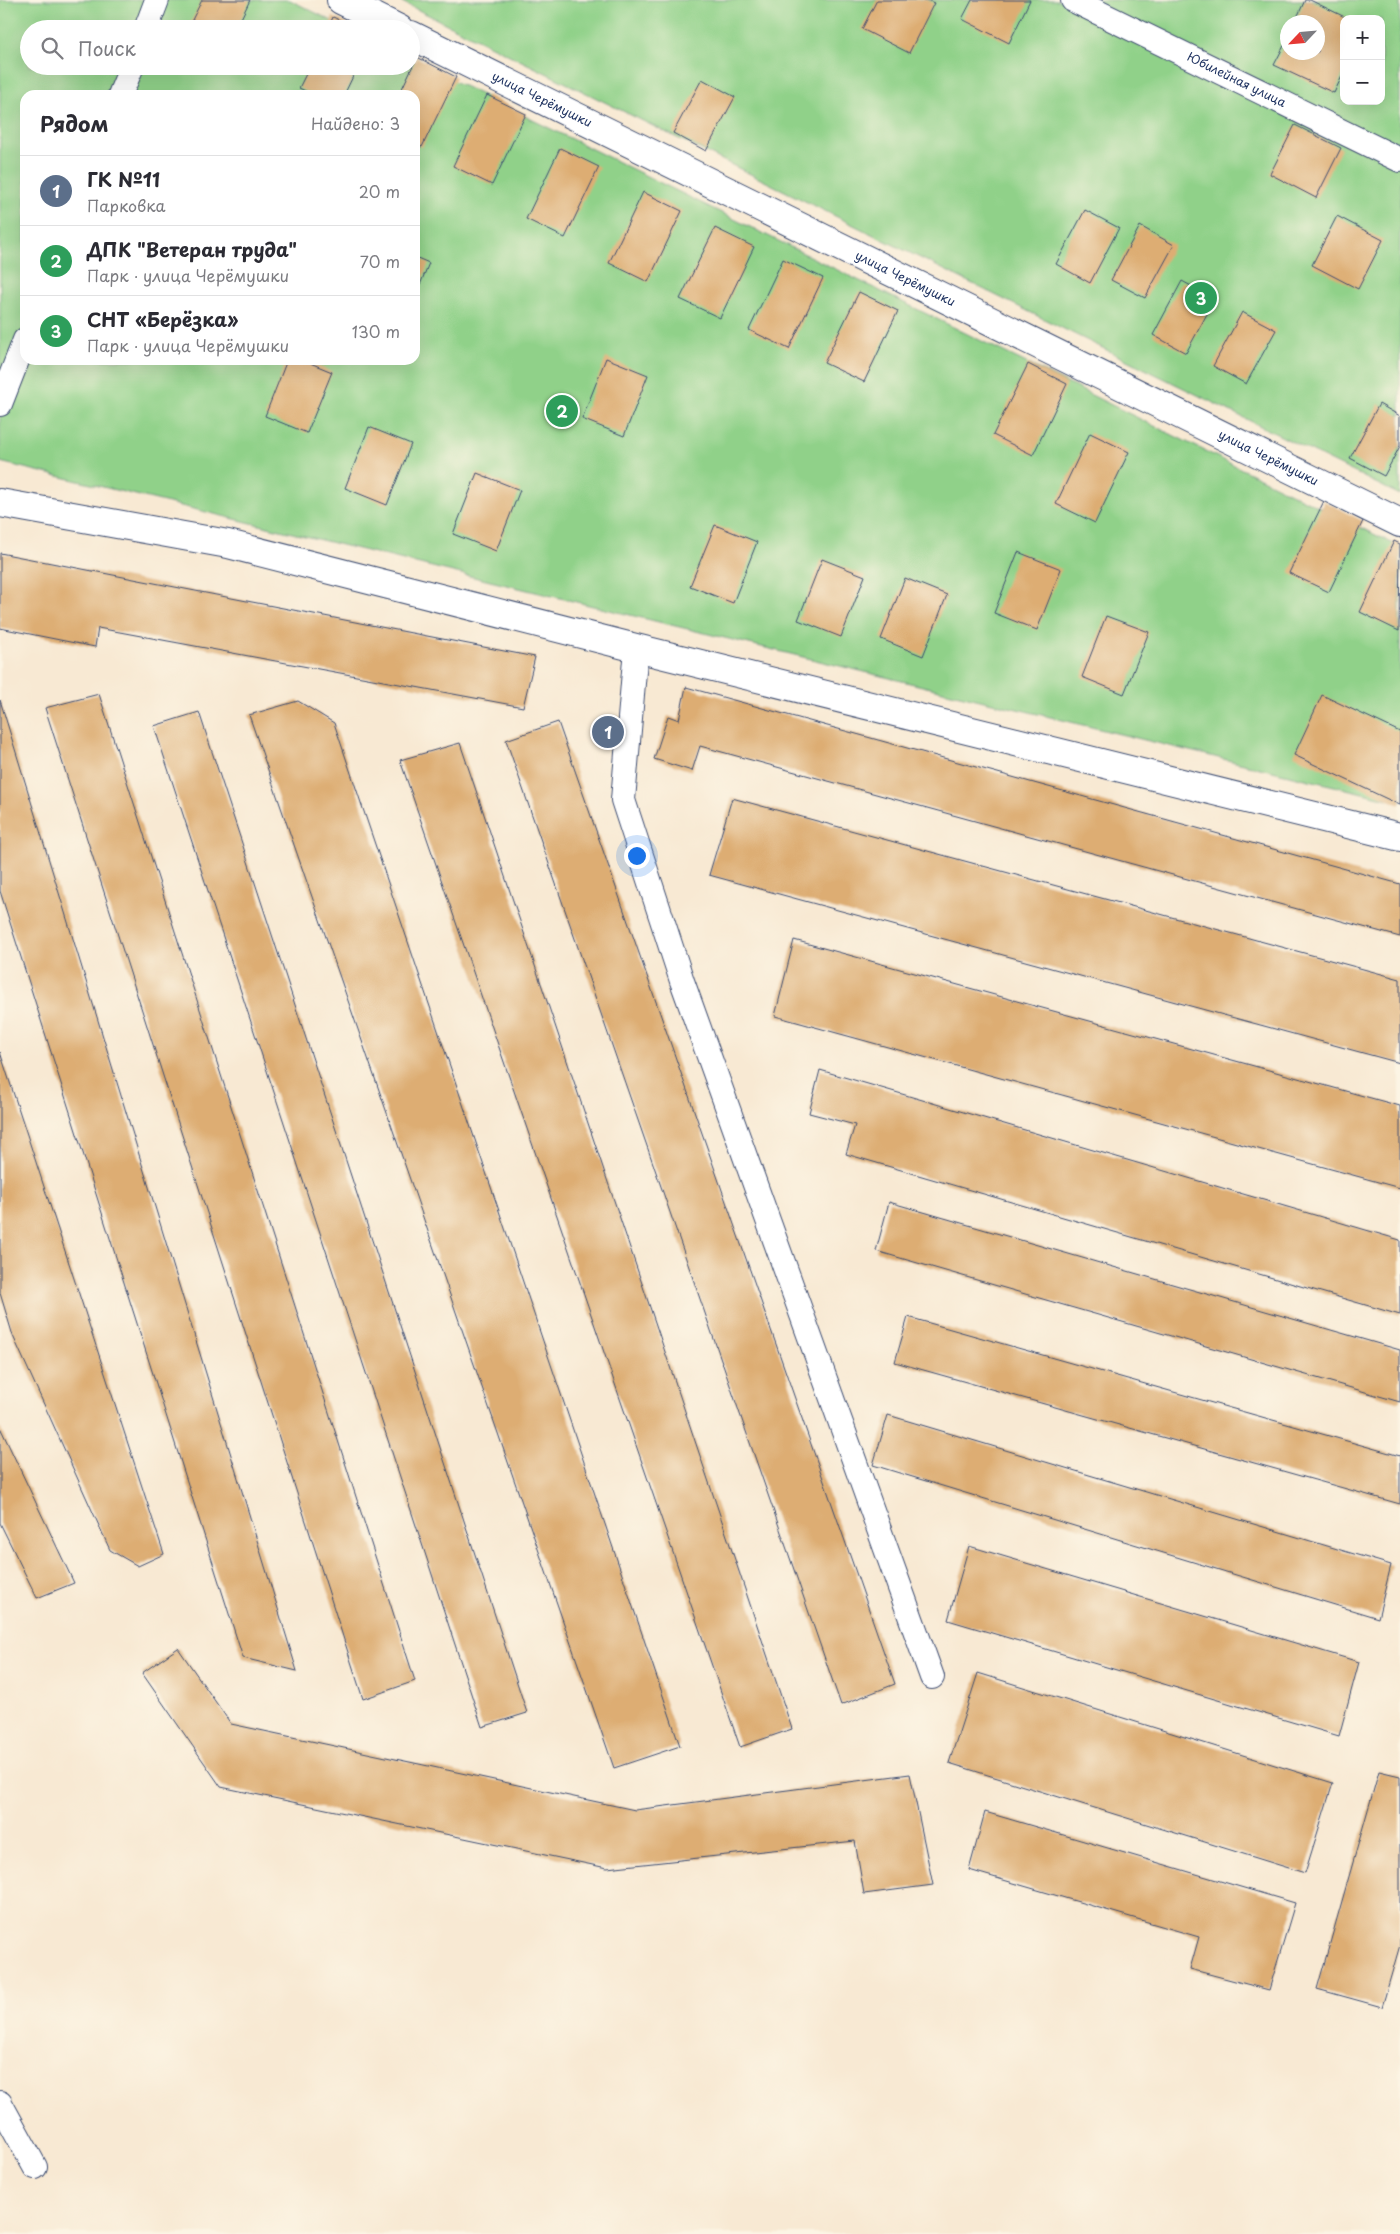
<!DOCTYPE html>
<html lang="ru">
<head>
<meta charset="utf-8">
<style>
  body { margin:0; font-family:"Playpen Sans",sans-serif; background:#f2f2f3; color:#2b2b33 }
  .controls { position:absolute; right:15px; top:15px; display:grid; overflow:hidden; border-radius:10px; box-shadow:0 5px 20px #0002 }
  .controls button { width:45px; height:45px; display:grid; place-items:center; padding:0; border:0; border-bottom:1px solid #e1e1e2; background:#fff; color:#2b2b33; font:25px sans-serif }
  .compass { position:absolute; left:1280px; top:15px; width:45px; height:45px; border-radius:50%; background:#fff; box-shadow:0 5px 20px #0002; rotate:244deg }
  .you { position:absolute; left:636px; top:855px; width:18px; height:18px; margin:-12px; border:4px solid #fff; border-radius:50%; background:#1a73e8; box-shadow:0 0 0 8px #1a73e833 }
  .badge { display:grid; place-items:center; width:32px; height:32px; border-radius:50%; background:#0f766e; color:#fff; font-size:16px; font-weight:700 }
  .pin { position:absolute; translate:-50% -50%; border:2px solid #fff; box-shadow:0 1px 5px #0006 }
  .list { margin:0; padding:0; list-style:none }
  h2 { display:flex; justify-content:space-between; align-items:center; height:65px; margin:0; padding:0 20px; font-size:21px }
  h2 small { font-size:16px; font-weight:400; color:#7c7c81 }
  .list li { display:grid; grid-template-columns:32px 1fr auto; gap:15px; align-items:center; box-sizing:border-box; height:70px; padding:0 20px; border-top:1px solid #e1e1e2 }
  .list b { display:block; font-size:19px; white-space:nowrap }
  .list p { margin:0; font-size:16px; white-space:nowrap; color:#7c7c81 }
  .list em { font-size:16px; font-style:normal; color:#7c7c81 }
  .icon { flex:none; width:28px; height:28px; fill:none; stroke:currentColor; stroke-width:2; stroke-linecap:round; stroke-linejoin:round }
  .map { position:relative; flex:none; width:1400px; height:2234px; overflow:hidden }
  .search { position:absolute; background:#fff; box-shadow:0 5px 20px #0002; left:20px; top:20px; width:400px; height:55px; display:flex; align-items:center; gap:12px; box-sizing:border-box; padding:0 18px; border-radius:28px; color:#7c7c81; font-size:19px }
  .panel { position:absolute; background:#fff; box-shadow:0 5px 20px #0002; left:20px; top:90px; width:400px; height:275px; border-radius:15px }
  .map>svg:first-child { display:block }
  .green { fill:#90d189; stroke:#568074; fill-rule:evenodd }
  .building { fill:#ddad73 }
  .lines { fill:none; stroke-linecap:round; stroke-linejoin:round }
  .service-casing { stroke:#3c4b70; stroke-width:26 }
  .minor-casing { stroke:#3c4b70; stroke-width:30 }
  .tertiary-casing { stroke:#3c4b70; stroke-width:30 }
  .service { stroke:#fff; stroke-width:24 }
  .minor { stroke:#fff; stroke-width:28 }
  .tertiary { stroke:#fff; stroke-width:28 }
  .labels { text-anchor:middle; stroke-width:4; stroke-linejoin:round; paint-order:stroke }
  .street-label { font-size:12px; fill:#1b2f5e; stroke:#fcf5e5 }
</style>
</head>
<body>
<div class="map">
<svg width="1400" height="2234" viewBox="0 0 1400 2234">
  <rect width="100%" height="100%" fill="#fcf5e5"/>
  <filter id="ink" filterUnits="userSpaceOnUse"><feTurbulence type="fractalNoise" baseFrequency=".02" numOctaves="2"/><feDisplacementMap in="SourceGraphic" scale="10" xChannelSelector="R" yChannelSelector="G"/><feConvolveMatrix kernelMatrix="1 2 1 2 8 2 1 2 1" color-interpolation-filters="sRGB"/></filter>
  <filter id="wash" filterUnits="userSpaceOnUse"><feTurbulence type="fractalNoise" baseFrequency=".0096" numOctaves="4" result="noise"/><feDisplacementMap in="SourceGraphic" scale="20" xChannelSelector="R" yChannelSelector="G"/><feGaussianBlur stdDeviation="1.12" result="paint"/><feColorMatrix in="noise" values="0 0 0 0 0 0 0 0 0 0 0 0 0 0 0 0 0 1.4 0 .05"/><feComposite in="paint" operator="in"/></filter>
  <g filter="url(#wash)">
    <rect width="100%" height="100%" fill="#f8e9d3"/>
    <g class="green">
      <path d="M0,0H290L348,29H29V66H411V60L1400,547V802L0,462ZM25,95H415V360H25Z"/>
      <path d="M398,0H1400V495ZM1344,19H1381V101H1344ZM1288,22H1318V52H1288Z"/>
    </g>
    <g id="blocks">
      <g class="building">
        <path d="M202,0H250L236,29H204L191,22Z"/>
        <path d="M877,0H927L934,3L909,53L862,29Z"/>
        <path d="M972,0H1030L1009,43L962,19Z"/>
        <path d="M1305,0H1310L1349,19H1344V72L1334,93L1274,65L1288,38V52H1318V22H1295Z"/>
        <path d="M333,17L358,29H328Z"/>
        <path d="M417,57L456,77L422,147L415,144V95H399Z"/>
        <path d="M310,66H358L344,95H314L299,88Z"/>
        <path d="M702,79L735,97L706,151L673,133Z"/>
        <path d="M487,95L526,114L492,185L453,166Z"/>
        <path d="M1295,125L1341,148L1316,198L1270,174Z"/>
        <path d="M560,148L599,167L565,238L526,219Z"/>
        <path d="M643,192L682,211L648,282L609,263Z"/>
        <path d="M1085,210L1119,228L1090,283L1056,264Z"/>
        <path d="M1337,216L1383,240L1358,289L1312,265Z"/>
        <path d="M1140,226L1174,245L1145,298L1111,280Z"/>
        <path d="M715,228L754,247L720,318L680,299Z"/>
        <path d="M415,257L429,263L415,297Z"/>
        <path d="M783,259L823,278L789,349L749,330Z"/>
        <path d="M1182,281L1215,299L1186,353L1153,335Z"/>
        <path d="M859,292L898,311L864,382L824,363Z"/>
        <path d="M1242,312L1276,330L1246,384L1213,366Z"/>
        <path d="M606,358L648,375L624,436L582,419Z"/>
        <path d="M287,360H303L332,372L307,433L265,416Z"/>
        <path d="M1028,364L1067,384L1033,455L993,435Z"/>
        <path d="M1379,404L1400,416V446L1384,476L1350,458Z"/>
        <path d="M369,427L411,444L387,505L345,488Z"/>
        <path d="M1090,433L1129,452L1095,523L1056,504Z"/>
        <path d="M477,473L520,490L496,551L453,534Z"/>
        <path d="M1324,501L1363,521L1329,592L1289,573Z"/>
        <path d="M715,525L757,542L733,603L690,586Z"/>
        <path d="M1394,541L1400,544L1399,631L1360,612Z"/>
        <path d="M1018,552L1061,569L1037,630L994,613Z"/>
        <path d="M0,553L535,657L523,707L98,628L95,647L0,628Z"/>
        <path d="M822,559L865,576L841,637L798,620Z"/>
        <path d="M905,578L947,595L923,656L881,639Z"/>
        <path d="M1106,616L1149,632L1124,694L1082,677Z"/>
        <path d="M686,687L1400,884V937L700,746L692,771L654,759L668,716L679,720Z"/>
        <path d="M99,694L415,1681L363,1699L45,708Z"/>
        <path d="M1322,695L1400,732V805L1294,755Z"/>
        <path d="M0,700L297,1671L243,1658L0,891Z"/>
        <path d="M298,701L334,723L680,1746L614,1768L249,715Z"/>
        <path d="M199,712L527,1713L482,1727L154,726Z"/>
        <path d="M558,722L895,1684L841,1705L506,740Z"/>
        <path d="M460,743L792,1729L740,1747L400,760Z"/>
        <path d="M732,798L1400,979V1063L709,875Z"/>
        <path d="M794,940L1400,1106V1188L775,1016Z"/>
        <path d="M0,1052L164,1554L138,1566L110,1550L13,1336L0,1293Z"/>
        <path d="M820,1070L1400,1240V1315L846,1154L855,1125L809,1113Z"/>
        <path d="M889,1202L1400,1350V1402L876,1251Z"/>
        <path d="M908,1317L1400,1456V1504L895,1362Z"/>
        <path d="M888,1415L1391,1565L1378,1618L873,1465Z"/>
        <path d="M0,1427L74,1583L37,1598L0,1523Z"/>
        <path d="M969,1546L1359,1662L1339,1736L948,1620Z"/>
        <path d="M178,1648L231,1724L635,1810L910,1774L933,1885L864,1894L855,1841L607,1868L221,1787L142,1673Z"/>
        <path d="M978,1673L1333,1783L1305,1873L949,1763Z"/>
        <path d="M1379,1771L1400,1776V1945L1382,2007L1317,1989Z"/>
        <path d="M985,1812L1295,1903L1269,1990L1190,1969L1199,1937L969,1870Z"/>
      </g>
    </g>
  </g>
  <g filter="url(#ink)">
    <use href="#blocks" fill-opacity="0" stroke="#3c4b70" stroke-width="1"/>
    <g class="lines">
      <g class="service-casing">
        <g id="service">
          <path id="s1" d="M1073,0L1400,160"/>
          <path d="M146,29L157,0"/>
          <path d="M120,95L132,66"/>
          <path d="M0,404L25,340"/>
          <path d="M636,648L623,800L682,981L932,1677"/>
          <path d="M0,2103L35,2167"/>
        </g>
      </g>
      <g class="minor-casing">
        <g id="minor">
          <path d="M341,0L399,29"/>
          <path id="s2" d="M411,35L1400,523"/>
        </g>
      </g>
      <g class="tertiary-casing">
        <path id="tertiary" d="M0,503L228,544L636,648L1400,837"/>
      </g>
      <use href="#service" class="service"/>
      <use href="#minor" class="minor"/>
      <use href="#tertiary" class="tertiary"/>
    </g>
  </g>
  <g class="labels">
    <g class="street-label">
      <text dy="4" stroke="none"><textPath href="#s1" startOffset="182">Юбилейная улица</textPath></text>
      <text dy="4" stroke="none"><textPath href="#s2" startOffset="146">улица Черёмушки</textPath></text>
      <text dy="4" stroke="none"><textPath href="#s2" startOffset="551">улица Черёмушки</textPath></text>
      <text dy="4" stroke="none"><textPath href="#s2" startOffset="956">улица Черёмушки</textPath></text>
    </g>
  </g>
</svg>
<div class="controls">
<button>+</button>
<button>−</button>
</div>
<svg class="compass" viewBox="-18 -18 36 36"><path d="M0-13l5 13h-10z" fill="#e53935"/><path d="M0 13l5-13h-10z" fill="#7c7c81"/></svg>
<div class="you"></div>
<div class="pin badge" style="left:608px;top:732px;background:#5c6f8a">1</div>
<div class="pin badge" style="left:562px;top:411px;background:#2e9e5b">2</div>
<div class="pin badge" style="left:1201px;top:298px;background:#2e9e5b">3</div>
<div class="search"><svg class="icon" aria-label="search" viewBox="0 0 24 24"><circle cx="10" cy="10" r="6"/><path d="M15 15l6 6"/></svg>Поиск</div>
<section class="panel">
<h2>Рядом<small>Найдено: 3</small></h2>
<ul class="list">
<li><span class="badge" style="background:#5c6f8a">1</span><div><b>ГК №11</b><p>Парковка</p></div><em>20 m</em></li>
<li><span class="badge" style="background:#2e9e5b">2</span><div><b>ДПК &quot;Ветеран труда&quot;</b><p>Парк · улица Черёмушки</p></div><em>70 m</em></li>
<li><span class="badge" style="background:#2e9e5b">3</span><div><b>СНТ «Берёзка»</b><p>Парк · улица Черёмушки</p></div><em>130 m</em></li>
</ul>
</section>
</div>
</body>
</html>
